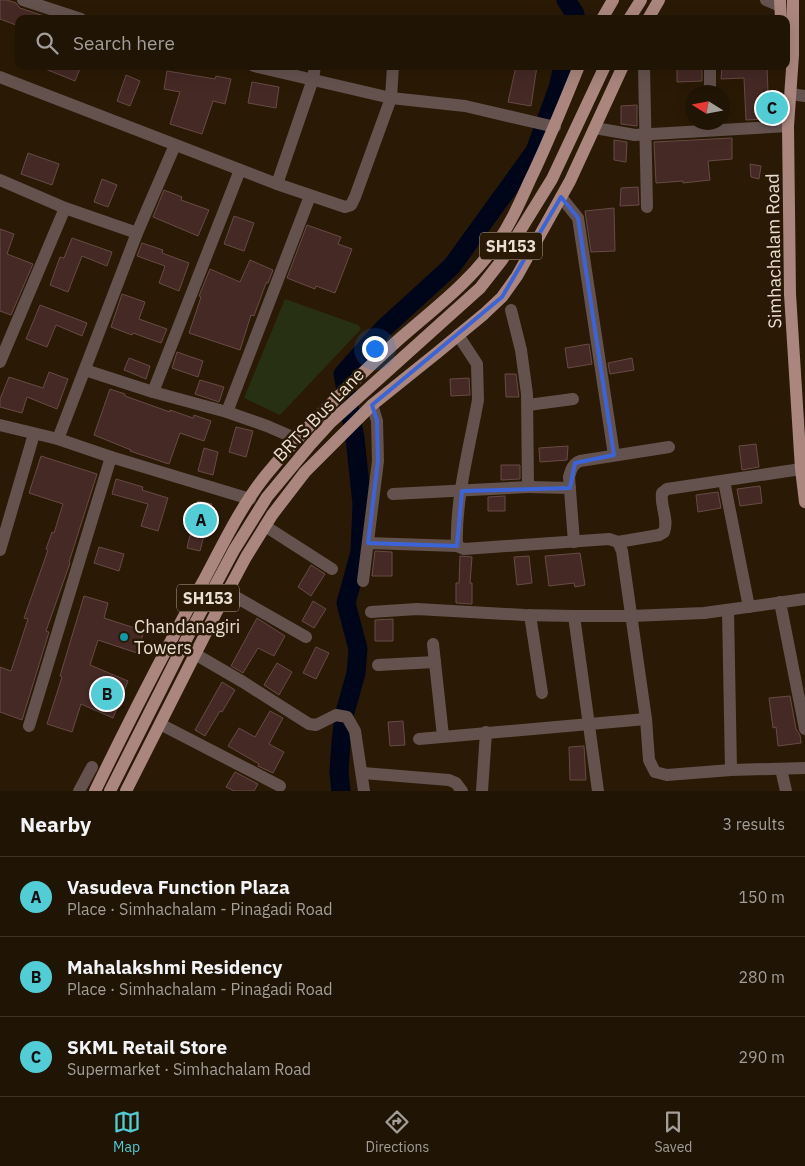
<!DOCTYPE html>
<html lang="en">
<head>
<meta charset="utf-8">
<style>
  body { margin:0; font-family:"IBM Plex Sans",sans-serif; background:#281d0e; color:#f1f3f6 }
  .compass { position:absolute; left:685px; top:85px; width:45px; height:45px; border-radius:50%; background:#201404; box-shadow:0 5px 20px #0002; rotate:281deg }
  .you { position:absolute; left:374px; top:348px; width:18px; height:18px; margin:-12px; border:4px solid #fff; border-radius:50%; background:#1a73e8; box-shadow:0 0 0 8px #1a73e833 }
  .badge { display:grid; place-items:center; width:32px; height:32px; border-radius:50%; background:#52ccd5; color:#111; font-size:16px; font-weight:700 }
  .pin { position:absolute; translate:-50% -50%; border:2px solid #fff; box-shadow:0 1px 5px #0006 }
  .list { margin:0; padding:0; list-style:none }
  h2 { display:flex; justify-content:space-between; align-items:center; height:65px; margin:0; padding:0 20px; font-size:21px }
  h2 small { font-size:16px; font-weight:400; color:#a29e9a }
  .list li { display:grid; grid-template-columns:32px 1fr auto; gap:15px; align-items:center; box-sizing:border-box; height:80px; padding:0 20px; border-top:1px solid #3d3326 }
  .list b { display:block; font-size:19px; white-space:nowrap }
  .list p { margin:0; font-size:16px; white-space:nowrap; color:#a29e9a }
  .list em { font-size:16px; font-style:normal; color:#a29e9a }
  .icon { flex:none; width:28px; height:28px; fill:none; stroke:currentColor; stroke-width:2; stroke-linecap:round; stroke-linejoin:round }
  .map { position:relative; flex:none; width:805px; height:791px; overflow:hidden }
  .search { position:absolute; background:#201404; box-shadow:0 5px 20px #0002; left:15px; right:15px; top:15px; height:55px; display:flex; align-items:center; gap:12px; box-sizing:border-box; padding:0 18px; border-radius:10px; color:#a29e9a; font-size:19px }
  .sheet { height:305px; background:#201404 }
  nav { display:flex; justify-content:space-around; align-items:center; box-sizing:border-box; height:70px; border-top:1px solid #3d3326; background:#201404; font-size:14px; color:#a29e9a }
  nav a { display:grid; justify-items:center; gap:2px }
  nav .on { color:#52ccd5 }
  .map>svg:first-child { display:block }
  .green { fill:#283013 }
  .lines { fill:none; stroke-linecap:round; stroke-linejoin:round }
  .river { stroke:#00061a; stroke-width:19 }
  .building { fill:#452925; stroke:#674a45 }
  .minor { stroke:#64524e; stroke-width:12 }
  .major { stroke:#aa867e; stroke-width:12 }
  .marked { fill:none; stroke:#3c64d7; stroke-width:4; stroke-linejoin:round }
  .culture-dot { fill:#0f9aa8; stroke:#2a1a05; stroke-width:2 }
  .labels { text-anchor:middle; stroke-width:5; stroke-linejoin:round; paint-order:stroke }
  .shield { fill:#2a1a05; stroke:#b0a495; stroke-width:1 }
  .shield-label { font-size:16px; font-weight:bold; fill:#eadfd3 }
  .street-label { font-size:18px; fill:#eadfd3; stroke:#2a1a05 }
  .poi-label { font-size:18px; fill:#eadfd3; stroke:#2a1a05; text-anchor:start }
</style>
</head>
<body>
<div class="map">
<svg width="805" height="791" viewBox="0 0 805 791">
  <rect width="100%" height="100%" fill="#2a1a05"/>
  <path class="green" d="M285,299L358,325L361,329L280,415L244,398Z"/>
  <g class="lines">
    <g class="river">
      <path d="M566,0L575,14L574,19"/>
      <path d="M341,791L339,772L341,742L344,716L356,673L358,649L346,603L360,552L362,504L355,438L343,374L383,329L452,266L535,151L558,88L563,66"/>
    </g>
  </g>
  <g class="building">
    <path d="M0,0H7L16,3L20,8L53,19H18L16,25L0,19Z"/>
    <path d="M38,66H81L75,81Z"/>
    <path d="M516,66H537L531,106L508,102Z"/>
    <path d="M677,66H702V81L677,82Z"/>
    <path d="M722,66H767L769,119L746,120L744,78L721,79Z"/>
    <path d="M167,71L215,79L216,76L231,79L225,104L213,101L202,134L170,124L180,92L164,89Z"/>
    <path d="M126,75L140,81L130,106L117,101Z"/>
    <path d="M252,82L279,87L276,108L248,103Z"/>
    <path d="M637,105V126L621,124V106Z"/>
    <path d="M732,138V159L708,161L710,180L683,183V181L656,183L654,142Z"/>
    <path d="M614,140L627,142L626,162L614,160Z"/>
    <path d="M28,153L59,164L52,185L21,174Z"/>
    <path d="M750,164L761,166L759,179L751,177Z"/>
    <path d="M102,179L117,185L108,207L94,202Z"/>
    <path d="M638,187L639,205L620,206L621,188Z"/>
    <path d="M164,190L182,197L181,200L209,210L198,236L153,217Z"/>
    <path d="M614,208L615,251L591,252L585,211Z"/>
    <path d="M234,216L254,223L244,251L224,244Z"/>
    <path d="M307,225L341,237L338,244L352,249L335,293L316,286L315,289L287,278Z"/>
    <path d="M0,229L14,234L7,254L33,264L11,315L0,311Z"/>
    <path d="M72,238L112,252L107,266L82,256L68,292L50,285L60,257L64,258Z"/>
    <path d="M142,243L163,250L162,253L189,263L179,291L159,283L165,266L137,256Z"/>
    <path d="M250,260L273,270L268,283H266L254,316L251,315L240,350L189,333L201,297L199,296L210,269L240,282Z"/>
    <path d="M122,294L145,302L139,319L167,329L161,343L133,333L132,335L111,327Z"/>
    <path d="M40,305L87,323L82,336L56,325L47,347L26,339Z"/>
    <path d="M589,344L592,364L568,368L565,348Z"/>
    <path d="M177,352L203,361L198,377L172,368Z"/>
    <path d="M129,358L150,366L146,379L124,370Z"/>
    <path d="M632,358L634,370L610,374L608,363Z"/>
    <path d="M49,372L68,379L57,409L27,397L22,413L0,407V399L9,377L43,388Z"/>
    <path d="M505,374H516L519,397H506Z"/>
    <path d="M469,378L470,395L451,396L450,379Z"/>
    <path d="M200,380L224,387L219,402L195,394Z"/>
    <path d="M110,389L125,394V396L170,412V410L193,418L194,415L211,421L204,441L180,433L169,464L130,451L131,450L94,435Z"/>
    <path d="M236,427L253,431L246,457L229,452Z"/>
    <path d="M756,444L759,467L742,470L739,446Z"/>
    <path d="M568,446L567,460L540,462L539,448Z"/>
    <path d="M204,448L218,452L213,475L198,471Z"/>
    <path d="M41,456L97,474L69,562L70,563L46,631L49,632L22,720L0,712V667L11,671L28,619L24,618L48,550L46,549L52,532L54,533L63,504L29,493Z"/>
    <path d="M501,465H520V479L501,480Z"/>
    <path d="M116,479L143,487L142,490L168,498L158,531L141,526L148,504L112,494Z"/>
    <path d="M760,486L762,503L740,506L737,489Z"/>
    <path d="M718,492L721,508L698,512L696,495Z"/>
    <path d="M505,496V511H488V497Z"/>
    <path d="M198,501L212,504L200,551L187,548Z"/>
    <path d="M99,547L124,554L119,571L94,563Z"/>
    <path d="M375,551L392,552V576H372Z"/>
    <path d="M580,553L585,585L575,587L574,583L549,586L545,556Z"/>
    <path d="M460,556L472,557L470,583H472V604L456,603V583H459Z"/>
    <path d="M529,556L532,583L517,585L514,557Z"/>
    <path d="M311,565L325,574L311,596L298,587Z"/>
    <path d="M84,596L108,603L104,618L144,631L137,653L98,640L90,665L128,681L113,718L81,704L72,732L47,724L62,677L60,676Z"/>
    <path d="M313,601L326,609L314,628L302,621Z"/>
    <path d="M257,618L285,636L274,656L258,648L243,673L231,666Z"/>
    <path d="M393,619V641H375V620Z"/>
    <path d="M316,647L329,653L316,679L303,673Z"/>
    <path d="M277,663L292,672L279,695L264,685Z"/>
    <path d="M222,682L235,690L222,712L220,711L205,736L195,730Z"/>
    <path d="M790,696L796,729L800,735L801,743L778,746L776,727L773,728L769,698Z"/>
    <path d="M270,711L283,718L269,744L284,752L273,773L258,766L259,764L228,746L239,728L255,737Z"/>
    <path d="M403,721L405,745L390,746L388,722Z"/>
    <path d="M584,746L586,780H570L569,747Z"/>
    <path d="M235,772L258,784L254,791H234L226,787Z"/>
  </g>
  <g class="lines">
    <g class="minor">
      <path d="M23,0L81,19"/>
      <path d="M766,0L780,6"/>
      <path d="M254,66L391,98L465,106L555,127"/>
      <path d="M315,66L313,79L277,184L345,207L351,205L355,197L391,98L393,66"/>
      <path d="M644,68L647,207"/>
      <path d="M0,77L277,184"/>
      <path d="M710,92V66"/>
      <path d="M791,94L805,96"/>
      <path d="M595,128L635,135L788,126"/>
      <path d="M0,180L65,208L137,233"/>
      <path d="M561,197L578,218L614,455"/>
      <path d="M458,335L477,364L478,400C470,445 455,500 457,546L464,549L609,539L618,542L622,551L646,719L649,760L655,772L667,775L731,770L805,768"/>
      <path d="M0,362L65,208"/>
      <path d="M85,370L153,392L227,412L267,426L297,439"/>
      <path d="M153,392L240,170"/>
      <path d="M528,405L573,399"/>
      <path d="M227,412L310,196"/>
      <path d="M0,425L58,439L111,457L250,499"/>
      <path d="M58,439L137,233L175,145"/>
      <path d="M724,481L749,607"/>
      <path d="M528,487L570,488"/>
      <path d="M393,494L528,487L527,394L521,350L511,310"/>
      <path d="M265,526L332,569"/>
      <path d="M574,542L569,477C571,469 573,464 580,461L669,447"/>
      <path d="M618,542L659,535L664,532C669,519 660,507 662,493L667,489L801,469"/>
      <path d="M368,543L457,546"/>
      <path d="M0,550L34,434"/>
      <path d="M363,581L378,461L377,421L372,405"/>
      <path d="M227,592L306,637"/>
      <path d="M780,602L805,729"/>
      <path d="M728,610L731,770"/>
      <path d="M371,612L417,609L524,615L574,616"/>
      <path d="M530,615L542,693"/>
      <path d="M433,644L443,736"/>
      <path d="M195,654L243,682L309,724L316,725L336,715L347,717L355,731L364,791"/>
      <path d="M378,665L435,662"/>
      <path d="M160,724L280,786"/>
      <path d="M29,726L111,457"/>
      <path d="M419,739L646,719"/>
      <path d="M781,769L786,791"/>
      <path d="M363,773L449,780L456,783L462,791"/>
      <path d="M79,791L92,767"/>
      <path d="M482,791L486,732"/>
      <path d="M598,791L574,616H631L704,613L805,599"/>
    </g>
    <g class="major">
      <path d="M780,0L781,19"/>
      <path d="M793,0V55L788,126L790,294L801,469L805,502"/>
      <path d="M602,19L613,0"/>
      <path d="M629,19L641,0"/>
      <path d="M648,19L659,0"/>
      <path d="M95,791C130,719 166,648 205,578C223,544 241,506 266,475C305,427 350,384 396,342C432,310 470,283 497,243C511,223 520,202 530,180C548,143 563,105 579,66"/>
      <path d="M110,791L186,640L234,550L267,497L311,444L331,422L480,288L502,260L552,179L605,66"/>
      <path d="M126,791L215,615L246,557L272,515L305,472L372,405L438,352L484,314L502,297L517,276L570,181L623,66"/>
    </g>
  </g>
  <path class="marked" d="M561,197L578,218L614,455L575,463L570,488L462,491L457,546L368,543L378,461L377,421L372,405L502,297Z"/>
  <circle class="culture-dot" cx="124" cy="637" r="5"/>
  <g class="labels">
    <g class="shield">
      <rect x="480" y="232.5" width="62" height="27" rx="4"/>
      <rect x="177" y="584.5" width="62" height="27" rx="4"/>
    </g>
    <g class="shield-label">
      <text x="511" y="252">SH153</text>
      <text x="208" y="604">SH153</text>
    </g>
    <g class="street-label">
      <text transform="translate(774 251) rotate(-91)" y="6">Simhachalam Road</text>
      <text transform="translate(319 415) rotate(-46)" y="6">BRTS Bus Lane</text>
    </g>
    <g class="poi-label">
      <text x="134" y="633">Chandanagiri<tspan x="134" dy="21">Towers</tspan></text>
    </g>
  </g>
</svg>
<svg class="compass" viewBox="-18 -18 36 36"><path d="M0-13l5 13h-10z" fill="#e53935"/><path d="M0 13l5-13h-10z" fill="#a29e9a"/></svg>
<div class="you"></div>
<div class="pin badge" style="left:201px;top:520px">A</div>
<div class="pin badge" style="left:107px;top:694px">B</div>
<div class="pin badge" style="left:772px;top:108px">C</div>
<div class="search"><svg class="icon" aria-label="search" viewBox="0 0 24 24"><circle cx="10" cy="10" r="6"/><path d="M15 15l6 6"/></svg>Search here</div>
</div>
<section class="sheet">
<h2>Nearby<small>3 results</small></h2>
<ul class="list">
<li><span class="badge">A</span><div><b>Vasudeva Function Plaza</b><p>Place · Simhachalam - Pinagadi Road</p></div><em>150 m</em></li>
<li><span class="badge">B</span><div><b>Mahalakshmi Residency</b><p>Place · Simhachalam - Pinagadi Road</p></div><em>280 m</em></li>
<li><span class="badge">C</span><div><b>SKML Retail Store</b><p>Supermarket · Simhachalam Road</p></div><em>290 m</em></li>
</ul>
</section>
<nav>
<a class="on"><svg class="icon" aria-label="map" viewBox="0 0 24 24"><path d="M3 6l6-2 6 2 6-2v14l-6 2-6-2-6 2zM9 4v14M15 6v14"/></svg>Map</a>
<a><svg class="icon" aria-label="directions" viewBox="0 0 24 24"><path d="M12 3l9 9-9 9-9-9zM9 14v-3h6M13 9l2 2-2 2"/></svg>Directions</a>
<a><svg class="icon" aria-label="saved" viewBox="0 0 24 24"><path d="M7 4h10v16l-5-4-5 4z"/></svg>Saved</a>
</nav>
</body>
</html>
